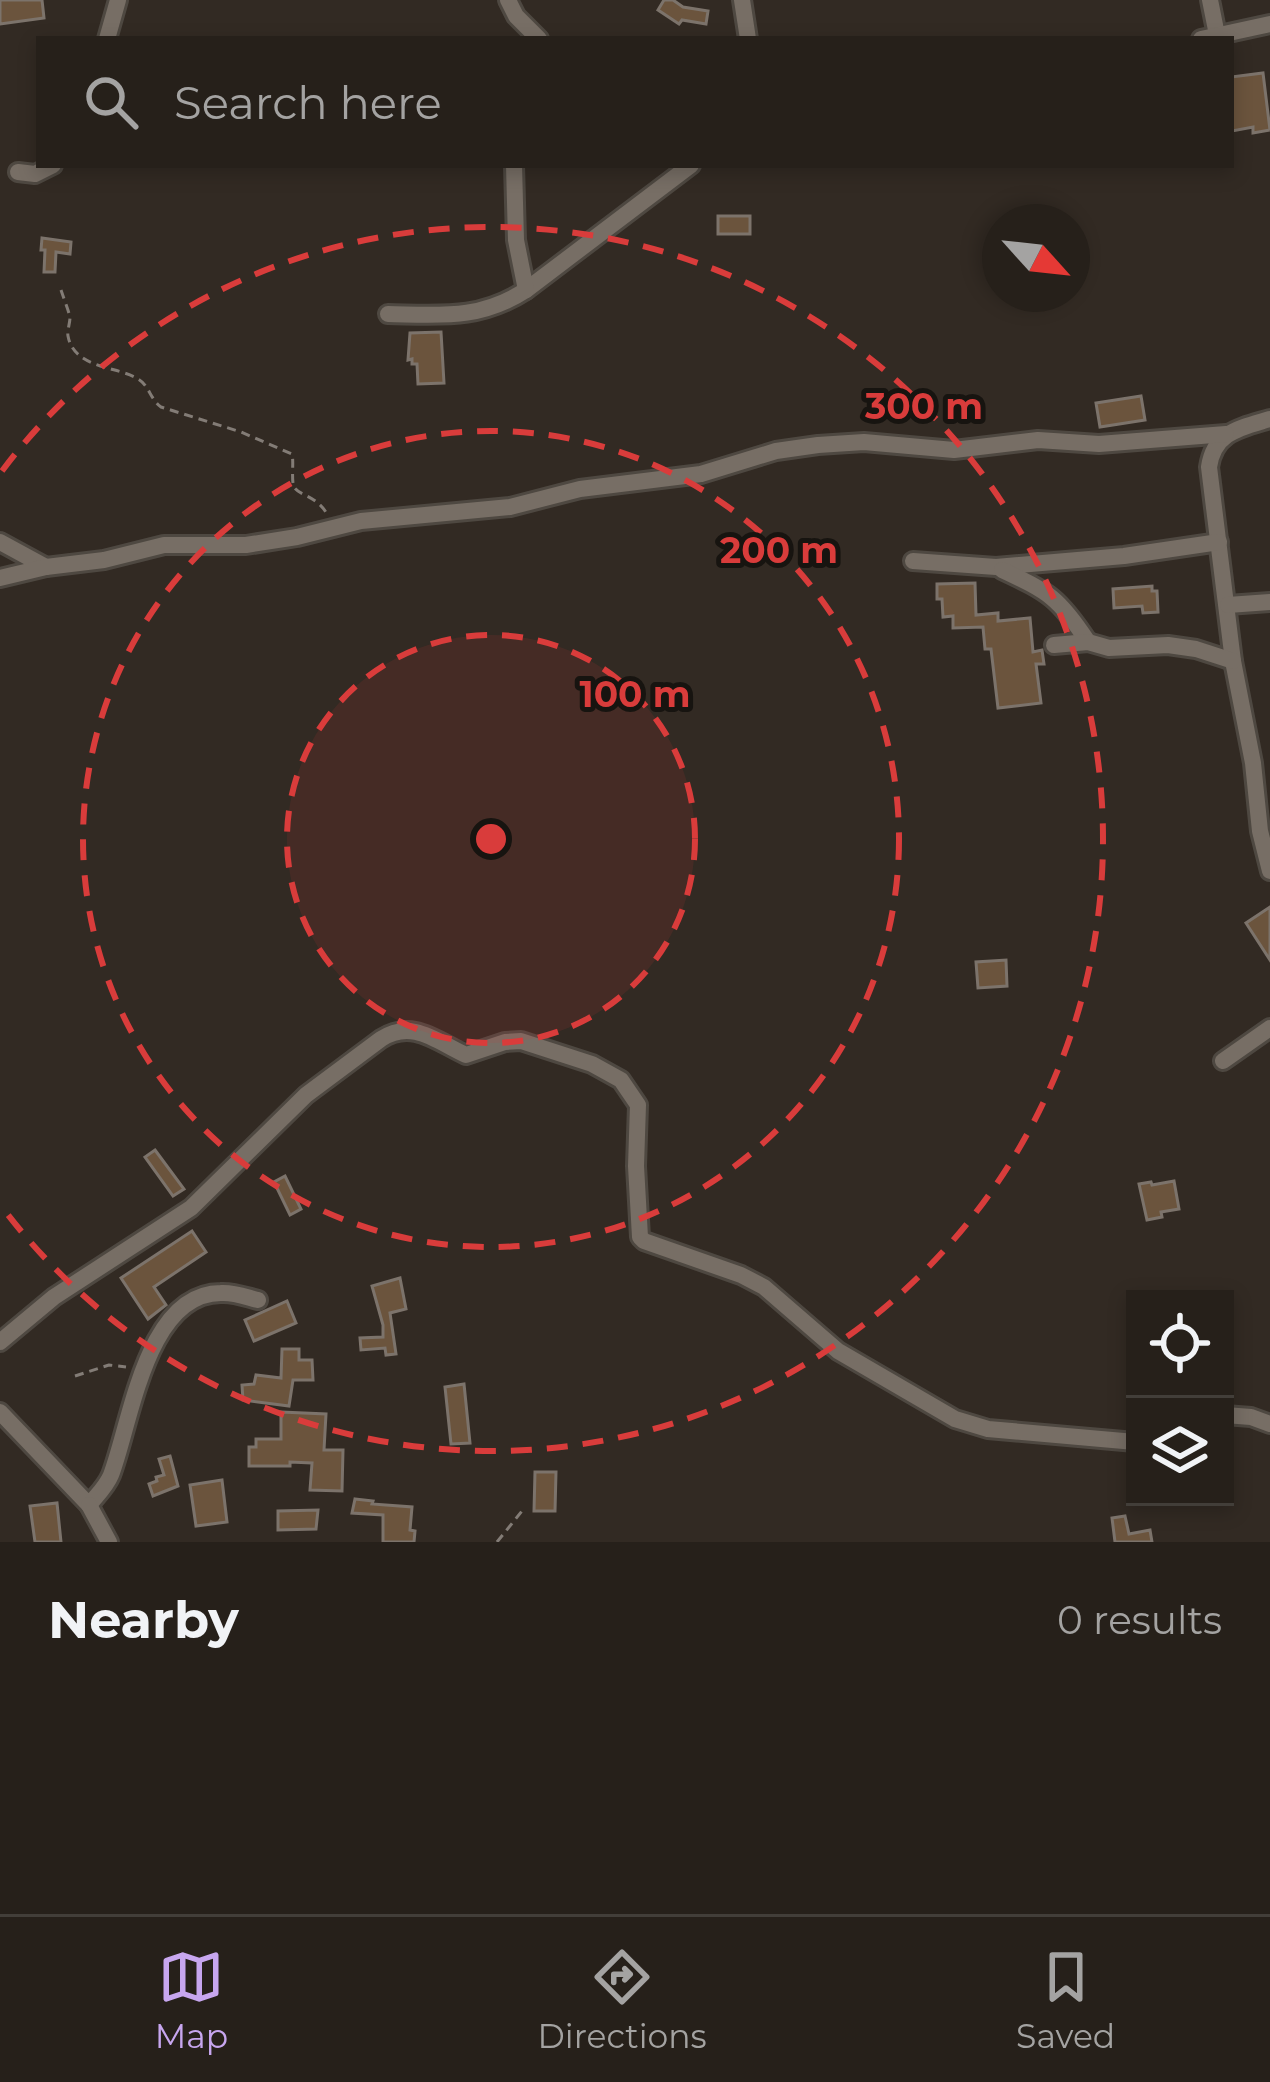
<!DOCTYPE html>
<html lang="en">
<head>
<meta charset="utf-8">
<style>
  body { margin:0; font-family:Montserrat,sans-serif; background:#2e2823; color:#f1f3f6 }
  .controls { position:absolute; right:36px; bottom:36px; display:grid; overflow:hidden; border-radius:0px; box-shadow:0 6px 18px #0003 }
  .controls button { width:108px; height:108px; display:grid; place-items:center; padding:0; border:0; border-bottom:3px solid #423e39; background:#26201a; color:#f1f3f6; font:60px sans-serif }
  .compass { position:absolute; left:982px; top:204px; width:108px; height:108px; border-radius:50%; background:#26201a; box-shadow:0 6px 18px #0003; rotate:117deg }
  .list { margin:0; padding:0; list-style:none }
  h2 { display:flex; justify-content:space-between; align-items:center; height:156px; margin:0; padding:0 48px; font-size:51px }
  h2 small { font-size:39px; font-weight:400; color:#a4a3a2 }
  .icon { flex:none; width:66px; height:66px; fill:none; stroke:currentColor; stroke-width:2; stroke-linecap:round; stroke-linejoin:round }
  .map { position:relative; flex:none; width:1270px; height:1542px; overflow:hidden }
  .search { position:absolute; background:#26201a; box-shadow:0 6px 18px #0003; left:36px; right:36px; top:36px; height:132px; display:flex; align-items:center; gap:30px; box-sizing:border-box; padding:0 42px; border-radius:0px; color:#a4a3a2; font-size:45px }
  .sheet { height:372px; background:#26201a }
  nav { display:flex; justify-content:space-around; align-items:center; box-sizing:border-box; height:168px; border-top:3px solid #423e39; background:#26201a; font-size:33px; color:#a4a3a2 }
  nav a { display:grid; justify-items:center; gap:6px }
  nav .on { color:#c7a6ef }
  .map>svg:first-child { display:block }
  .building { fill:#6b543d; stroke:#7c736b; stroke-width:3 }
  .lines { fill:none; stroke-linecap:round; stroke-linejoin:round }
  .minor-casing { stroke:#4e4841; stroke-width:22 }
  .path { stroke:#837c76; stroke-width:3; stroke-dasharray:9 6; stroke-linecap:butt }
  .minor { stroke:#776e65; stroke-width:16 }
  .ring { fill:none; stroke:#d93c3b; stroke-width:6; stroke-dasharray:21 15 }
  .centre { fill:#d93c3b; stroke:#171410; stroke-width:6 }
  .ring-label { font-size:36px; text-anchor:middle; font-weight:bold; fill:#d93c3b; stroke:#171410; stroke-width:10; stroke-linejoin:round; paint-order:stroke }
</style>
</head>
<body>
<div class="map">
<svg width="1270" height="1542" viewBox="0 0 1270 1542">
  <rect width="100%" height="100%" fill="#322a23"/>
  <g class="building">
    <path d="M0,0H42L44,18L0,24Z"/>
    <path d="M664,0H673L683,7L708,11L706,24L682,20L679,24L658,10Z"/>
    <path d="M1263,73L1270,130L1253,133V127L1232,131L1231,77Z"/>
    <rect x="718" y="216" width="32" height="18"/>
    <path d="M42,238L71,242L70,254L56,252L55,272H44L45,250H41Z"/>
    <path d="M441,332L444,383L418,384L417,364H412V359L408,360L410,333Z"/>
    <path d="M1141,396L1145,420L1100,427L1096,403Z"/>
    <path d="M975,583L976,615L998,613V621L1030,618L1033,652L1042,650L1044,664H1036L1041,703L998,708L991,649H985L983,627L953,628V616L943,617L942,599H937V584Z"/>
    <path d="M1152,586V591H1157L1158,612L1143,613L1142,606L1114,608L1113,589Z"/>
    <path d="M1270,907V960L1246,923Z"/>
    <path d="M1006,960L1007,986L978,988L976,962Z"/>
    <path d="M155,1150L184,1189L173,1196L145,1157Z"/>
    <path d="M285,1176L301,1209L290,1215L274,1182Z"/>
    <path d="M1174,1181L1179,1209L1161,1212L1162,1217L1147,1220L1139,1184L1151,1182L1152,1185Z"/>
    <path d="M192,1231L206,1252L154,1287L166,1305L148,1319L121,1278Z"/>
    <path d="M400,1278L406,1309L390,1313L396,1354L386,1355L385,1348L361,1350L360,1338L383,1337V1325L372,1286Z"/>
    <path d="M287,1301L296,1323L254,1341L245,1320Z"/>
    <path d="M282,1349H299V1360H312L313,1380H293L289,1406L243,1400L242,1385L254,1384L256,1375L281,1378Z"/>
    <path d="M464,1384L470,1443L451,1444L445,1387Z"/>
    <path d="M281,1412L326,1414L324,1450H343L342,1491L310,1490L312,1463L290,1462V1466H249V1447H256V1439H281Z"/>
    <path d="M170,1456L178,1486L153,1496L149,1484L157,1481L156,1477L164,1475L159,1459Z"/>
    <path d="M535,1472H556L555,1511H534Z"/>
    <path d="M222,1480L227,1522L196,1526L190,1485Z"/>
    <path d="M355,1499L373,1501L372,1504L412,1507L410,1530L415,1531L414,1542H383V1515L352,1513Z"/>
    <path d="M57,1503L61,1542H35L30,1506Z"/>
    <path d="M318,1510L316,1529L278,1530V1511Z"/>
    <path d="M1125,1516L1129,1534L1150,1530L1152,1542H1115L1112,1518Z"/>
  </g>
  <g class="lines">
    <g class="minor-casing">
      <g id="minor">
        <path d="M508,0L516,16L539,39"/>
        <path d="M742,0L748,39"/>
        <path d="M1210,0L1217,35"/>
        <path d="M107,39L118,0"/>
        <path d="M1201,39L1270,24"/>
        <path d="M18,172L35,174L53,165"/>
        <path d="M526,290L691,165"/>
        <path d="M388,314C441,315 480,320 526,290L516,240L514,165"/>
        <path d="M1270,419C1240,428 1214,432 1209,467L1233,661L1253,763L1260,831L1270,871"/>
        <path d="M0,542L46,567"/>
        <path d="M913,561L996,567L1124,556L1219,542"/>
        <path d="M1002,570C1049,592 1059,598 1088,642"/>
        <path d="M0,578L46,567L104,560L164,545H246L297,537L361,521L510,507L580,489L701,474L776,451L818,445L864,442L954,450L1038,440L1099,444L1226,434"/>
        <path d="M1228,605L1270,602"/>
        <path d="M1054,645L1088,642L1109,648L1168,645L1196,649L1233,661"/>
        <path d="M1223,1061L1270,1028"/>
        <path d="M0,1342L54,1297L191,1208L306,1095L381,1039C412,1019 436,1041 466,1055L505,1042L521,1041L592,1064L621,1080L638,1105L636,1166L640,1237L644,1241L741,1275L764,1287L838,1351L955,1419L988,1429L1135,1442"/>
        <path d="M0,1412L89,1505C97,1495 106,1487 111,1475C131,1423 146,1293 221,1293C233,1292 246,1297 258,1300"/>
        <path d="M1225,1415L1251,1417L1270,1424"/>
        <path d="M89,1505L109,1542"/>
      </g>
    </g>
    <g class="path">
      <path d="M61,290C64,299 68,309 70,317C70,324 67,330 68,336C74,369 118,366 138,379C149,385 150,399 161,407L241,432L292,454C294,462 291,480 294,487C300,496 317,496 327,514"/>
      <path d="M75,1376L109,1365L126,1367"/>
      <path d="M497,1542L522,1511"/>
    </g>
    <use href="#minor" class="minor"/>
  </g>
  <circle cx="491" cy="839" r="204" fill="#d93c3b" fill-opacity=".12"/>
  <g class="ring">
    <circle cx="491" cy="839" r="204"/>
    <circle cx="491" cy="839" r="408"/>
    <path d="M2 471A612 612 0 1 1 2 1207"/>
  </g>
  <circle cx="491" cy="839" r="18" class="centre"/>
  <g class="ring-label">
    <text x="924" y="419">300 m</text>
    <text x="779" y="563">200 m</text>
    <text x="635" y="707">100 m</text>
  </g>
</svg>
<div class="controls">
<button><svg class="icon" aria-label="locate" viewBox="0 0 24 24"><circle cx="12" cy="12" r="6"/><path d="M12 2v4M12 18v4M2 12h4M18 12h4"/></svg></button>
<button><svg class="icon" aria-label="layers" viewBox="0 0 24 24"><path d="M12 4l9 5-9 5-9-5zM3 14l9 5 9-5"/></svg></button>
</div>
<svg class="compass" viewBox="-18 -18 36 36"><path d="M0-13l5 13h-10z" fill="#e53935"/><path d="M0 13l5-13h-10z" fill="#a4a3a2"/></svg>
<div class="search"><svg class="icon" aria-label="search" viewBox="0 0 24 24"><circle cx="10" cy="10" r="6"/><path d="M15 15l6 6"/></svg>Search here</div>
</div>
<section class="sheet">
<h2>Nearby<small>0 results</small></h2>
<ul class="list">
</ul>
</section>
<nav>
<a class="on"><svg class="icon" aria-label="map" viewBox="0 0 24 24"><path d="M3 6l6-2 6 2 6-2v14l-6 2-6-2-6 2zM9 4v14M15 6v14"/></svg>Map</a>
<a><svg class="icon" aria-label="directions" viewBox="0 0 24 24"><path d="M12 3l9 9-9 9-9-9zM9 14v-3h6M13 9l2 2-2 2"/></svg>Directions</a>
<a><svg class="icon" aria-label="saved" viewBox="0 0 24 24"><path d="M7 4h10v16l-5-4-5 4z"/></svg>Saved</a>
</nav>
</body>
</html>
